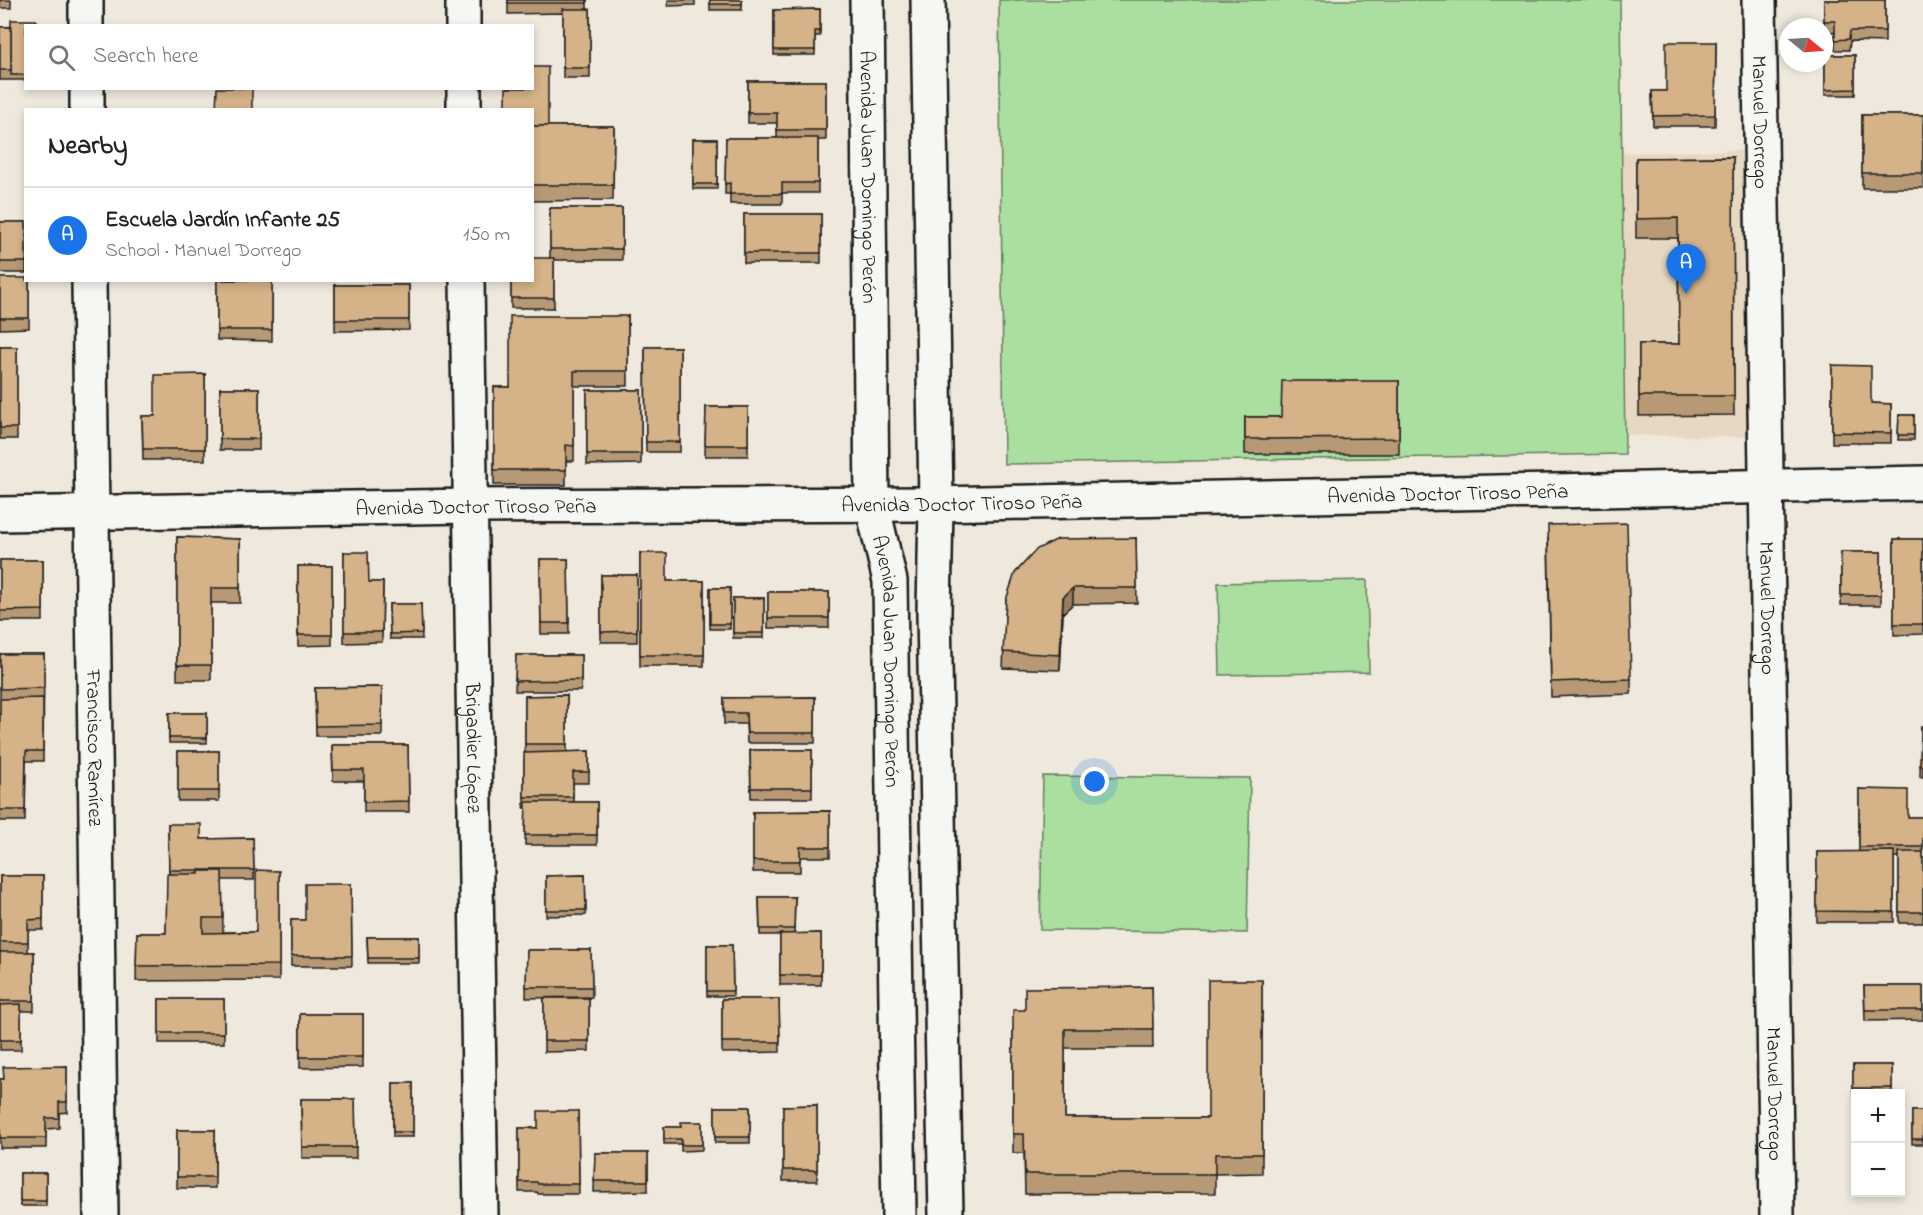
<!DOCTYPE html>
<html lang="en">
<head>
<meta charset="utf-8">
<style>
  body { margin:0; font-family:"Indie Flower",sans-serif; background:#f2f2f2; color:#222 }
  .controls { position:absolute; right:18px; bottom:18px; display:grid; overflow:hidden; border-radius:0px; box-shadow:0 3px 9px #0003 }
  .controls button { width:54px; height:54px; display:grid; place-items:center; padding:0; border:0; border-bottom:2px solid #e0e0e0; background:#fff; color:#222; font:30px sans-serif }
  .compass { position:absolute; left:1779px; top:18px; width:54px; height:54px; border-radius:50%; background:#fff; box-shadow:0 3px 9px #0003; rotate:108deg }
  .you { position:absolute; left:1095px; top:782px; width:21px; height:21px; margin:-15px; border:4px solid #fff; border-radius:50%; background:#1a73e8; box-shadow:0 0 0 9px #1a73e833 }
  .badge { display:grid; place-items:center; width:39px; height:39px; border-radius:50%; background:#1a73e8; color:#fff; font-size:20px; font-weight:700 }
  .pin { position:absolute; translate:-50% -50px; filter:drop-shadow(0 2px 3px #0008) }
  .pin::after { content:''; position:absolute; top:32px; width:21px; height:18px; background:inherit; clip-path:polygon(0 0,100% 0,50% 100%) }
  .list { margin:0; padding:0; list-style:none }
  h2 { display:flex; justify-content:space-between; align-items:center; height:78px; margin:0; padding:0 24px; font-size:26px }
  h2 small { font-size:20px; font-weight:400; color:#767676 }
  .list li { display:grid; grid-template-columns:39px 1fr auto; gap:18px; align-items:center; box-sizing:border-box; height:96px; padding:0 24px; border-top:2px solid #e0e0e0 }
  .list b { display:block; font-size:22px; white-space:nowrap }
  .list p { margin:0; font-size:20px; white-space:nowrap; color:#767676 }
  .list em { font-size:20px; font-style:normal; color:#767676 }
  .icon { flex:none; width:33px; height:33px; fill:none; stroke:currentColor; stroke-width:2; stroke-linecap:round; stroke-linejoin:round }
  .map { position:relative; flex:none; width:1923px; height:1215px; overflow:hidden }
  .search { position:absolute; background:#fff; box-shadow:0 3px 9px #0003; left:24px; top:24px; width:510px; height:66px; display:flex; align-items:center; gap:15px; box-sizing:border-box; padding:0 21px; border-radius:0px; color:#767676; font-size:22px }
  .panel { position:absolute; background:#fff; box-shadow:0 3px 9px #0003; left:24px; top:108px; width:510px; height:174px; border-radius:0px }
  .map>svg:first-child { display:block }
  .built { fill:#e7d8c3 }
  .green { fill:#abdfa0; stroke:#647e5e; stroke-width:1.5 }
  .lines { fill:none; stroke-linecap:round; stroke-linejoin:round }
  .street-casing { stroke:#1c1c1c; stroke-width:38 }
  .secondary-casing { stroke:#1c1c1c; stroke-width:38 }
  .street { stroke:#f6f6f2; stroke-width:33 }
  .secondary { stroke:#f6f6f2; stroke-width:33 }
  .wall { fill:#b79974; stroke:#1c1c1c; stroke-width:1.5 }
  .shaded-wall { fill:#957d5e; stroke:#1c1c1c; stroke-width:1.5 }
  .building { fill:#d5b287; stroke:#1c1c1c; stroke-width:1.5 }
  .labels { text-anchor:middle; stroke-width:5; stroke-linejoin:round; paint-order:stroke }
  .street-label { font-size:21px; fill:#1c1c1c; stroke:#f6f6f2 }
</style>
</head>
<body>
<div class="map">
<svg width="1923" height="1215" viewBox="0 0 1923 1215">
  <rect width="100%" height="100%" fill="#efe8dd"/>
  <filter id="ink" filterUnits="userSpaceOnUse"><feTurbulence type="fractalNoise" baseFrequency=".0167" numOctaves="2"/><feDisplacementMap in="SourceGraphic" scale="12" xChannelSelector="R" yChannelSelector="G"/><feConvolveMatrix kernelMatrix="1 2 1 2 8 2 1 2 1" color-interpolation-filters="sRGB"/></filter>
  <g filter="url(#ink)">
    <path class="built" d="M1748,150L1749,437L1624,435L1621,153Z"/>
    <g class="green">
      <path d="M999,0H1620L1625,454L1004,464Z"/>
      <path d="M1367,580L1369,672L1220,675L1218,583Z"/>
      <path d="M1043,776L1250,778L1247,933L1040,930Z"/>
    </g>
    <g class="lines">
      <g class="street-casing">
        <g id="street">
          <path d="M86,0V26"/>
          <path d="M463,0V26"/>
          <path id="s1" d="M1759,0L1777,1215"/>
          <path d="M87,88V110"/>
          <path d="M464,88V110"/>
          <path id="s2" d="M89,280L101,1215"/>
          <path id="s3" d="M467,280L481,1215"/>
        </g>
      </g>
      <g class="secondary-casing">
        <g id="secondary">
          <path id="s4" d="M867,0L872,504L890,581L899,1215"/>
          <path d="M928,0L936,504L934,613L946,1215"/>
          <path id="s5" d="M0,514L470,506L936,504L1923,483"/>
        </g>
      </g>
      <use href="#street" class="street"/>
      <use href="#secondary" class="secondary"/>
    </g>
    <g class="wall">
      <rect x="0" y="0" width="11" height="8"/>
      <path d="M508,0H587V9H590V78H563V13L508,14Z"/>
      <path d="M668,0H695V5L668,6Z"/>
      <rect x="710" y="0" width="32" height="10"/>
      <path d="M1824,0H1885V42L1850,41L1849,50H1835V32L1824,31Z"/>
      <path d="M820,9V36H815V55H774V10Z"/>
      <path d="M26,26V80H0V27Z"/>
      <path d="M1716,42L1715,126H1653L1652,91H1666Z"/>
      <rect x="1825" y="55" width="30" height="40"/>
      <path d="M748,81H826V140H818V193H782V204H730V194H725L726,138H777V123H748Z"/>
      <path d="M532,110L548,126H614L613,200L532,201Z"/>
      <rect x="1862" y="115" width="61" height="73"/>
      <rect x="693" y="139" width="24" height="50"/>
      <path d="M1733,157L1734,415L1639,416V344H1679L1678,238H1636V158Z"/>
      <path d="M550,208H622V260H554V308H511V280L550,258Z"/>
      <rect x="744" y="214" width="77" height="49"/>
      <rect x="0" y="222" width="26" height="51"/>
      <path d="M0,278L29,280V328L0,329Z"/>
      <path d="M217,280H272V341L217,340Z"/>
      <path d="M335,285H409V330L335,331Z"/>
      <path d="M628,316V386H574V461H566V485H494V387H510Z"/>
      <rect x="0" y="347" width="17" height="92"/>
      <path d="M645,347H680V452H646Z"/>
      <path d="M1832,365L1871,403L1891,404V443H1832Z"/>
      <path d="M205,374V460H143L142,416H155Z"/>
      <path d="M1399,381V454H1245V417H1281Z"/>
      <rect x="220" y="388" width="39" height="62"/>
      <path d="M587,390H641V464L587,465Z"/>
      <path d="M706,407H748V456H705Z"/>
      <path d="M1899,415H1914V440H1898Z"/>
      <path d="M177,537L240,539V603H211V680H177Z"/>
      <path d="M1136,538L1137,603L1073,604L1063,613L1060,670L1003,668L1006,600Z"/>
      <path d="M1894,539H1923V634L1894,635Z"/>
      <path d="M1548,540L1631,679V694L1551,697Z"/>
      <path d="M344,552L369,582H383L382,642L344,643Z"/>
      <rect x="1841" y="552" width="40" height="53"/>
      <path d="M640,553L667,581H704V666H640Z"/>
      <path d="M540,559H568L569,634H541Z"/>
      <rect x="0" y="560" width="43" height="61"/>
      <path d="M298,566H332V645L298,646Z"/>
      <rect x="601" y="575" width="36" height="67"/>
      <rect x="710" y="588" width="20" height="41"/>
      <rect x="768" y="592" width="61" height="36"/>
      <rect x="733" y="598" width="31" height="40"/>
      <path d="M389,604H421L422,639H390Z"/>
      <path d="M0,654H44L43,761H26L25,821H0Z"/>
      <path d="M516,655H581V691H515Z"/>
      <path d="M382,687V736H316L315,688Z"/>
      <path d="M567,695V752L589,751V783H573V802H597V845H525L526,808H524V763L525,753V696Z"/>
      <path d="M815,697V743H747L746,724H724V698Z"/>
      <rect x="169" y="713" width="38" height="30"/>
      <path d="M1921,727H1923V777H1920Z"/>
      <path d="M332,745H408L409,812H364V781H333Z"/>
      <path d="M750,750H812V798H751Z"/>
      <rect x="178" y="751" width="41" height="50"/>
      <path d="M1859,789L1908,817H1923V923H1899V857H1894V922H1817V852H1859Z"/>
      <path d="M830,811V857H800V872H753V812Z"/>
      <path d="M168,824L201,839L253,838L254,880H222L223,932H256L279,871V980L136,981L137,933H166L169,874Z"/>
      <path d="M585,875L586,915L546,916V876Z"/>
      <path d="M0,876H43V930H28V952H34V1011H21V1050H0Z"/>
      <path d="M351,884L352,966H291V920H305Z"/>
      <path d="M759,897H795L794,934L821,933V985H780V935H760Z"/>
      <path d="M367,937H419V963H368Z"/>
      <path d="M707,945H732L733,996H707Z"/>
      <path d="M527,950H591L592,997L526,998Z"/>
      <path d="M1262,980V1173L1215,1174V1193L1025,1194L1024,1153H1013V1029L1025,1010L1152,987L1153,1048H1065V1118H1208Z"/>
      <path d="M1864,986H1923V1020L1865,1021Z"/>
      <path d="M544,998H589V1051L544,1052Z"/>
      <rect x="159" y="999" width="65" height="44"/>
      <path d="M722,999H779L780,1052L722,1053Z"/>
      <path d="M300,1014H363V1067L300,1068Z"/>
      <rect x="1853" y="1065" width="39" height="28"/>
      <path d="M67,1066V1112L59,1113V1128L46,1129V1148H0V1079Z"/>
      <rect x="393" y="1083" width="20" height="54"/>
      <path d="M301,1099H355L356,1158H302Z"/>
      <path d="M817,1105V1181H783V1106Z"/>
      <rect x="715" y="1107" width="35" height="36"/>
      <path d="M578,1111L579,1194H538L537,1192H519V1128H538Z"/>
      <rect x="1912" y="1111" width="11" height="33"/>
      <path d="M702,1122V1150L681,1151V1144H664V1127H681Z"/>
      <rect x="177" y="1130" width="38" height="58"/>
      <path d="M595,1153H648V1191L594,1192Z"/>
      <rect x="20" y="1173" width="26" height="33"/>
    </g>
    <path class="shaded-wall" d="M1073,588V604L1063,613L1060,670L1063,597Z"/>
    <g class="building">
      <rect x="508" y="0" width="79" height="3"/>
      <rect x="710" y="0" width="32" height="4"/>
      <path d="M1824,0H1885V31H1850L1849,39L1835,40V21H1824Z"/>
      <rect x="563" y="9" width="27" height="59"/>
      <path d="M820,9V31H815V50H774V10Z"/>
      <path d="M11,20H36V26H26V75H11Z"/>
      <rect x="0" y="27" width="11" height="43"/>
      <path d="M1666,42H1716L1715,115L1653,116L1652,91H1666Z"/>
      <path d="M1825,55H1855V89L1825,90Z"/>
      <path d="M532,67H548V126H532V110H506V88H532Z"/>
      <path d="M748,81H826V130H777V113H748Z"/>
      <path d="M217,88H252V110H216Z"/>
      <rect x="1862" y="115" width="61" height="58"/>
      <path d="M532,126H614L613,185H532Z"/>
      <path d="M726,138H818V183H782V194H730V183L725,184Z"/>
      <rect x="693" y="139" width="24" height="45"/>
      <path d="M1733,157L1734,396H1639V344H1679L1678,218L1636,219V158Z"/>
      <rect x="550" y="208" width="72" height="41"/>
      <rect x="744" y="214" width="77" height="39"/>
      <rect x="0" y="222" width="26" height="40"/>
      <path d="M532,258H554V298H511V280H532Z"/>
      <path d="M0,278H26V280H29V318H0Z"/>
      <rect x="217" y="280" width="55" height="50"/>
      <rect x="335" y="285" width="74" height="35"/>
      <path d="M510,316H628V371H574V446L566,445V470H494V387H510Z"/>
      <rect x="0" y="347" width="17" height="81"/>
      <path d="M645,347H680V442H646Z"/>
      <path d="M1832,365L1871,366V403L1891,404V433L1832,432Z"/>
      <path d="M205,374V449H143L142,416H155V375Z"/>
      <path d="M1282,381H1399V438L1245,439V417H1281Z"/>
      <rect x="220" y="388" width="39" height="51"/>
      <rect x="587" y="390" width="54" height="64"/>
      <path d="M706,407H748V445H705Z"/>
      <path d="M1899,415H1914V435H1898Z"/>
      <path d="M1627,523L1631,679L1551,682L1548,525Z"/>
      <path d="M177,537L240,539V588H211V665H177Z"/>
      <path d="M1136,538L1137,588H1073L1063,597L1060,655L1003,652L1006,600L1015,573L1037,549L1058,539Z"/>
      <rect x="1894" y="539" width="29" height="85"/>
      <path d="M344,552H368L369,582H383L382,632H344Z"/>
      <rect x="1841" y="552" width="40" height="43"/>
      <path d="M640,553H667V581H704V655H640Z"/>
      <path d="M540,559H568L569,623H541Z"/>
      <path d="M0,560H43V610L0,611Z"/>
      <rect x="298" y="566" width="34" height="69"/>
      <path d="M601,575H637V631L601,632Z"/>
      <rect x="710" y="588" width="20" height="36"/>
      <rect x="768" y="592" width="61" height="26"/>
      <rect x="733" y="598" width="31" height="35"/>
      <path d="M389,604H421L422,633L390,634Z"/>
      <path d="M0,654H44V688L0,689Z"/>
      <path d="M516,655H581V680L515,681Z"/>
      <path d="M382,687V725L316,726L315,688Z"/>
      <path d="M567,695V744H525V696Z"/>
      <path d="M815,697V733H747L746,713H724V698Z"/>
      <path d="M43,698V751H26L25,810H0V699Z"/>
      <rect x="169" y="713" width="38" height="25"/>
      <path d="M1921,727H1923V766H1920Z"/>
      <path d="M332,745H408L409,801L364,802V770H333Z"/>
      <path d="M750,750H812V788H751Z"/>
      <rect x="178" y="751" width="41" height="40"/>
      <path d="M589,751V772H573V797H524V753Z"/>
      <path d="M1859,789L1908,790V817H1923V847H1859Z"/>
      <path d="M526,802H597V835H525Z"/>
      <path d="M830,811V847H800V861H753V812Z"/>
      <path d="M168,824H201V839L253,838L254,870H169Z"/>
      <path d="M1894,851V912L1817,911V852Z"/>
      <rect x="1899" y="852" width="24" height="60"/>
      <path d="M256,870L279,871V965L136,966L137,933H166L167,874H199V871H222L223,918H203V933L256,932Z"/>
      <path d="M585,875L586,910H546V876Z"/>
      <path d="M0,876H43V919L28,920V942H0Z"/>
      <path d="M305,884H351L352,956H291V920H305Z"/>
      <path d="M759,897H795L794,929H760Z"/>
      <path d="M821,933V975H780V934Z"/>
      <path d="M367,937H419V958H368Z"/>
      <path d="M707,945H732L733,991H707Z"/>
      <path d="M527,950H591L592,987H526Z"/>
      <rect x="0" y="952" width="34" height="49"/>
      <path d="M1208,980H1262V1154H1215V1174H1025L1024,1134H1013V1010H1025V988L1152,987L1153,1029H1065V1118H1208Z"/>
      <path d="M1864,986H1923V1010H1865Z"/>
      <rect x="544" y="998" width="45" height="43"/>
      <rect x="159" y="999" width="65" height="34"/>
      <path d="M722,999H779L780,1042H722Z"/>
      <path d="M21,1004V1040H0V1005Z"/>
      <rect x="300" y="1014" width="63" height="43"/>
      <rect x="1853" y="1065" width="39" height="23"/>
      <path d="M67,1066V1102H59V1118H46V1138H0V1079H4L3,1067Z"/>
      <rect x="393" y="1083" width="20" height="49"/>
      <path d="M301,1099H355L356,1147H302Z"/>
      <path d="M817,1105V1170H783V1106Z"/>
      <rect x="715" y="1107" width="35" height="30"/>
      <path d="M538,1111H578L579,1184H538L537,1182H519V1128H538Z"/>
      <rect x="1912" y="1111" width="11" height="28"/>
      <path d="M681,1122H702V1145H681V1139H664V1127H681Z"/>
      <rect x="177" y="1130" width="38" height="47"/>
      <path d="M595,1153H648V1181H594Z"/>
      <rect x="20" y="1173" width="26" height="28"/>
    </g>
  </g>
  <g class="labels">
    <g class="street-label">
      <text dy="7" stroke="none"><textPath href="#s1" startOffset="122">Manuel Dorrego</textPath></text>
      <text dy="7" stroke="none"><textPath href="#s4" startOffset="177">Avenida Juan Domingo Perón</textPath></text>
      <text dy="7" stroke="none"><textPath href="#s5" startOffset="1448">Avenida Doctor Tiroso Peña</textPath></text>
      <text dy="7" stroke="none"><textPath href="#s5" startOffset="962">Avenida Doctor Tiroso Peña</textPath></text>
      <text dy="7" stroke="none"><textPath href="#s5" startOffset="476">Avenida Doctor Tiroso Peña</textPath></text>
      <text dy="7" stroke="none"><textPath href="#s1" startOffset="608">Manuel Dorrego</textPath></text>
      <text dy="7" stroke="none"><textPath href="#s4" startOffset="663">Avenida Juan Domingo Perón</textPath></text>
      <text dy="7" stroke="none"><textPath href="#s2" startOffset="468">Francisco Ramírez</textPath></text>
      <text dy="7" stroke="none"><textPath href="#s3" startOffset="468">Brigadier López</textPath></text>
      <text dy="7" stroke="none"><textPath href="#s1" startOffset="1094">Manuel Dorrego</textPath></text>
    </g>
  </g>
</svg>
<div class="controls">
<button>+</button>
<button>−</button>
</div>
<svg class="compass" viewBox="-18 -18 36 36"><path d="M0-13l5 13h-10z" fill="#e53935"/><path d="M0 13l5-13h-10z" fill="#767676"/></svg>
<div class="you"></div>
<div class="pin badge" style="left:1686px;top:294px">A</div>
<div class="search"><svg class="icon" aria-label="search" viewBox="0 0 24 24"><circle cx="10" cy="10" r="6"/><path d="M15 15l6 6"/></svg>Search here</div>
<section class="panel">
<h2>Nearby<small></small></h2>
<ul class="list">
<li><span class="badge">A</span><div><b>Escuela Jardín Infante 25</b><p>School · Manuel Dorrego</p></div><em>150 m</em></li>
</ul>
</section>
</div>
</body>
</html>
